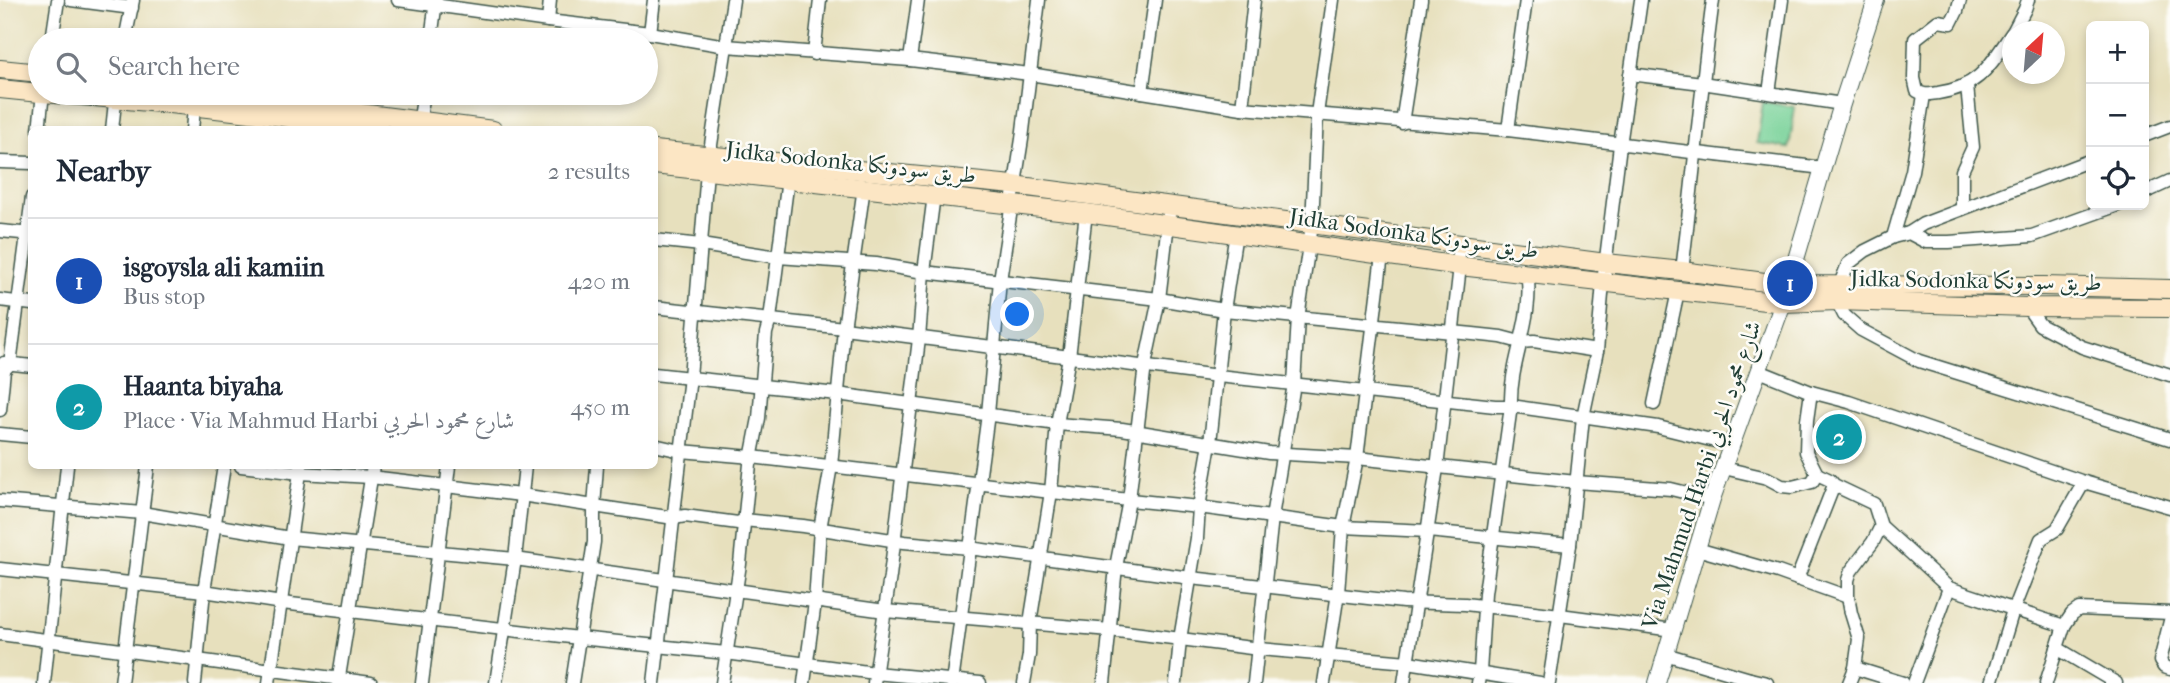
<!DOCTYPE html>
<html lang="en">
<head>
<meta charset="utf-8">
<style>
  body { margin:0; font-family:"IM FELL French Canon",Amiri,serif; background:#f6f6f7; color:#1f2937 }
  .controls { position:absolute; right:21px; top:21px; display:grid; overflow:hidden; border-radius:10px; box-shadow:0 4px 10px #0003 }
  .controls button { width:63px; height:63px; display:grid; place-items:center; padding:0; border:0; border-bottom:2px solid #e0e1e3; background:#fff; color:#1f2937; font:35px sans-serif }
  .compass { position:absolute; left:2002px; top:21px; width:63px; height:63px; border-radius:50%; background:#fff; box-shadow:0 4px 10px #0003; rotate:26deg }
  .you { position:absolute; left:1018px; top:315px; width:24px; height:24px; margin:-18px; border:5px solid #fff; border-radius:50%; background:#1a73e8; box-shadow:0 0 0 10px #1a73e833 }
  .badge { display:grid; place-items:center; width:46px; height:46px; border-radius:50%; background:#0b8043; color:#fff; font-size:23px; font-weight:700 }
  .pin { position:absolute; translate:-50% -50%; border:4px solid #fff; box-shadow:0 2px 7px #0006 }
  .list { margin:0; padding:0; list-style:none }
  h2 { display:flex; justify-content:space-between; align-items:center; height:91px; margin:0; padding:0 28px; font-size:30px }
  h2 small { font-size:23px; font-weight:400; color:#747a83 }
  .list li { display:grid; grid-template-columns:46px 1fr auto; gap:21px; align-items:center; box-sizing:border-box; height:126px; padding:0 28px; border-top:2px solid #e0e1e3 }
  .list b { display:block; font-size:26px; white-space:nowrap }
  .list p { margin:0; font-size:23px; white-space:nowrap; color:#747a83 }
  .list em { font-size:23px; font-style:normal; color:#747a83 }
  .icon { flex:none; width:38px; height:38px; fill:none; stroke:currentColor; stroke-width:2; stroke-linecap:round; stroke-linejoin:round }
  .map { position:relative; flex:none; width:2170px; height:683px; overflow:hidden }
  .search { position:absolute; background:#fff; box-shadow:0 4px 10px #0003; left:28px; top:28px; width:630px; height:77px; display:flex; align-items:center; gap:18px; box-sizing:border-box; padding:0 24px; border-radius:38px; color:#747a83; font-size:26px }
  .panel { position:absolute; background:#fff; box-shadow:0 4px 10px #0003; left:28px; top:126px; width:630px; height:343px; border-radius:10px }
  .map>svg:first-child { display:block }
  .green { fill:#78d299; stroke:#4c8866; stroke-width:2 }
  .lines { fill:none; stroke-linecap:round; stroke-linejoin:round }
  .minor-casing { stroke:#3d5549; stroke-width:15 }
  .tertiary-casing { stroke:#3d5549; stroke-width:18 }
  .secondary-casing { stroke:#3d5549; stroke-width:20 }
  .minor { stroke:#fff; stroke-width:12 }
  .tertiary { stroke:#fff; stroke-width:16 }
  .secondary { stroke:#fce6c4; stroke-width:18 }
  .labels { text-anchor:middle; stroke-width:5; stroke-linejoin:round; paint-order:stroke }
  .street-label { font-size:23px; fill:#1f3d34; stroke:#fdfcf7 }
</style>
</head>
<body>
<div class="map">
<svg width="2170" height="683" viewBox="0 0 2170 683">
  <rect width="100%" height="100%" fill="#fdfcf7"/>
  <filter id="ink" filterUnits="userSpaceOnUse"><feTurbulence type="fractalNoise" baseFrequency=".0143" numOctaves="2"/><feDisplacementMap in="SourceGraphic" scale="14" xChannelSelector="R" yChannelSelector="G"/><feConvolveMatrix kernelMatrix="1 2 1 2 8 2 1 2 1" color-interpolation-filters="sRGB"/></filter>
  <filter id="wash" filterUnits="userSpaceOnUse"><feTurbulence type="fractalNoise" baseFrequency=".00686" numOctaves="4" result="noise"/><feDisplacementMap in="SourceGraphic" scale="28" xChannelSelector="R" yChannelSelector="G"/><feGaussianBlur stdDeviation="1.57" result="paint"/><feColorMatrix in="noise" values="0 0 0 0 0 0 0 0 0 0 0 0 0 0 0 0 0 1.4 0 .05"/><feComposite in="paint" operator="in"/></filter>
  <g filter="url(#wash)">
    <rect width="100%" height="100%" fill="#e7e0bd"/>
    <path class="green" d="M1763,102L1795,107L1789,148L1757,143Z"/>
  </g>
  <g filter="url(#ink)">
    <g class="lines">
      <g class="minor-casing">
        <g id="minor">
          <path d="M71,0L132,8"/>
          <path d="M398,0L548,21L650,33L726,46L910,60L1030,74L1242,108L1508,130L1823,168"/>
          <path d="M1960,0L1957,11L1951,23L1938,21L1915,39L1914,78L1917,91C1925,96 1929,94 1938,93C1980,87 1990,65 2012,33"/>
          <path d="M548,21L550,0"/>
          <path d="M2013,32L2025,9L2028,0"/>
          <path d="M650,33L654,0"/>
          <path d="M52,40L58,0"/>
          <path d="M125,40L133,0"/>
          <path d="M431,40L436,0"/>
          <path d="M814,54L820,0"/>
          <path d="M910,60L918,0"/>
          <path d="M1630,74L1702,83L1842,104"/>
          <path d="M1142,92L1155,0"/>
          <path d="M1769,93L1782,0"/>
          <path d="M1242,108L1254,0"/>
          <path d="M1402,123L1421,0"/>
          <path d="M39,130L43,93"/>
          <path d="M112,130L116,93"/>
          <path d="M192,130L194,108"/>
          <path d="M418,130L424,93"/>
          <path d="M1508,130L1526,0"/>
          <path d="M2144,136L2170,126"/>
          <path d="M0,162L32,163"/>
          <path d="M2144,193L2170,181"/>
          <path d="M1962,209V171L1973,147L1967,86"/>
          <path d="M0,231L32,234"/>
          <path d="M1909,233L1923,224L2091,160"/>
          <path d="M1893,237L1912,171L1924,95"/>
          <path d="M654,240L701,245L778,257L876,264L924,272L1159,299L1224,310L1473,334L1501,337L1520,342L1534,341L1597,351"/>
          <path d="M1682,271C1693,180 1701,90 1713,0"/>
          <path d="M1840,284L1848,264L1865,251L1893,237L1909,233L1926,242H1949L2032,236L2118,205"/>
          <path d="M0,300L32,304"/>
          <path d="M1837,301L1844,315L1861,330L1919,361L2170,439"/>
          <path d="M654,307L844,328L1218,376L1495,406H1511L1658,427L1731,445"/>
          <path d="M2027,307L2040,325L2082,347L2170,375"/>
          <path d="M4,363L32,366"/>
          <path d="M1759,371L1811,392L1849,402L2084,482L2170,507"/>
          <path d="M654,374L837,394L1057,424L1122,429L1269,453L1357,458L1576,482L1671,489L1712,499"/>
          <path d="M1811,392L1807,420L1806,452L1817,474"/>
          <path d="M1654,404L1678,291"/>
          <path d="M0,410L4,370L10,364L32,197"/>
          <path d="M0,434L32,437"/>
          <path d="M654,445L681,451L752,457L1051,492L1199,507L1343,527L1428,531L1570,545"/>
          <path d="M241,466L300,473L371,477L521,495L674,518L685,516L738,523L744,520L803,526L904,542L969,548L1191,578L1403,602L1465,604L1560,615L1673,630"/>
          <path d="M1724,468L1767,478L1782,486L1792,487L1812,482L1817,474L1830,480L1834,485L1874,504L1881,526L1949,588L2064,626L2072,614L2079,609L2170,613"/>
          <path d="M0,501L142,513L290,538L515,559L885,611L1110,630L1259,649L1408,662L1540,683"/>
          <path d="M1697,549L1778,572L1848,597"/>
          <path d="M0,569L204,591L282,603L579,638L726,653L875,673L980,683"/>
          <path d="M1797,579L1834,485"/>
          <path d="M2170,621L2160,661L2164,667L2170,669"/>
          <path d="M0,634L371,683"/>
          <path d="M2057,648L2116,683"/>
          <path d="M1665,654L1750,679L1749,683"/>
          <path d="M1855,668L1903,683"/>
          <path d="M1750,679L1767,683"/>
          <path d="M44,683L67,466"/>
          <path d="M121,683L148,466"/>
          <path d="M195,683L204,591L224,466"/>
          <path d="M269,683L301,466"/>
          <path d="M338,683L373,466"/>
          <path d="M422,683L449,466"/>
          <path d="M496,683L515,559L525,466"/>
          <path d="M572,683L594,542V507L597,466"/>
          <path d="M654,683L690,377L707,171L733,0"/>
          <path d="M722,683L740,564L750,464L759,418L766,333L770,319L788,179"/>
          <path d="M804,683L815,602L820,529L831,466L844,328L864,187"/>
          <path d="M874,683L890,576L919,339L924,272L934,195"/>
          <path d="M952,683L988,414L1000,280L1022,139L1039,0"/>
          <path d="M1024,683L1029,655L1030,623L1051,492L1057,424L1069,357L1086,213"/>
          <path d="M1104,683L1116,567L1129,500L1145,365L1159,299L1170,206"/>
          <path d="M1176,683L1180,639L1197,538L1199,507L1210,443L1224,310L1236,233"/>
          <path d="M1254,683L1272,517L1294,384L1298,318L1312,225L1317,114L1333,0"/>
          <path d="M1324,683L1338,593L1343,527L1357,458L1382,255"/>
          <path d="M1404,683L1437,468L1460,266L1457,244"/>
          <path d="M1478,683L1480,672L1485,593L1511,406C1509,361 1535,318 1527,272"/>
          <path d="M1549,683L1570,545L1583,417L1597,351L1603,283L1620,145L1641,0"/>
          <path d="M1849,683L1855,668L1859,639L1851,613L1848,597V580L1851,571L1873,542L1881,526"/>
          <path d="M1914,683L1949,588"/>
          <path d="M1991,683L2013,610L2041,539L2057,529L2084,482"/>
          <path d="M2046,683L2064,626"/>
        </g>
      </g>
      <g class="tertiary-casing">
        <path id="tertiary" d="M1657,683L1712,499L1783,303L1842,104L1876,0"/>
      </g>
      <g class="secondary-casing">
        <g id="secondary">
          <path d="M0,69L40,73"/>
          <path d="M0,89L40,93"/>
          <path d="M42,93C153,101 264,113 375,130"/>
          <path d="M221,93L344,111L493,130"/>
          <path d="M654,150L1013,185L1606,263L1682,271L1788,285L2044,286L2170,289"/>
          <path d="M654,165L1086,213L1460,266L1783,303L1837,301L2027,307L2170,308"/>
        </g>
      </g>
      <use href="#minor" class="minor"/>
      <use href="#tertiary" class="tertiary"/>
      <use href="#secondary" class="secondary"/>
    </g>
  </g>
  <g class="labels">
    <g class="street-label">
      <text transform="translate(851 162) rotate(6)" y="8">Jidka Sodonka طريق سودونكا</text>
      <text transform="translate(1414 233) rotate(8)" y="8">Jidka Sodonka طريق سودونكا</text>
      <text transform="translate(1976 280) rotate(1)" y="8">Jidka Sodonka طريق سودونكا</text>
      <text transform="translate(1701 475) rotate(-71)" y="8">Via Mahmud Harbi شارع محمود الحربي</text>
    </g>
  </g>
</svg>
<div class="controls">
<button>+</button>
<button>−</button>
<button><svg class="icon" aria-label="locate" viewBox="0 0 24 24"><circle cx="12" cy="12" r="6"/><path d="M12 2v4M12 18v4M2 12h4M18 12h4"/></svg></button>
</div>
<svg class="compass" viewBox="-18 -18 36 36"><path d="M0-13l5 13h-10z" fill="#e53935"/><path d="M0 13l5-13h-10z" fill="#747a83"/></svg>
<div class="you"></div>
<div class="pin badge" style="left:1790px;top:283px;background:#1a4fb4">1</div>
<div class="pin badge" style="left:1839px;top:437px;background:#0f9aa8">2</div>
<div class="search"><svg class="icon" aria-label="search" viewBox="0 0 24 24"><circle cx="10" cy="10" r="6"/><path d="M15 15l6 6"/></svg>Search here</div>
<section class="panel">
<h2>Nearby<small>2 results</small></h2>
<ul class="list">
<li><span class="badge" style="background:#1a4fb4">1</span><div><b>isgoysla ali kamiin</b><p>Bus stop</p></div><em>420 m</em></li>
<li><span class="badge" style="background:#0f9aa8">2</span><div><b>Haanta biyaha</b><p>Place · Via Mahmud Harbi شارع محمود الحربي</p></div><em>450 m</em></li>
</ul>
</section>
</div>
</body>
</html>
